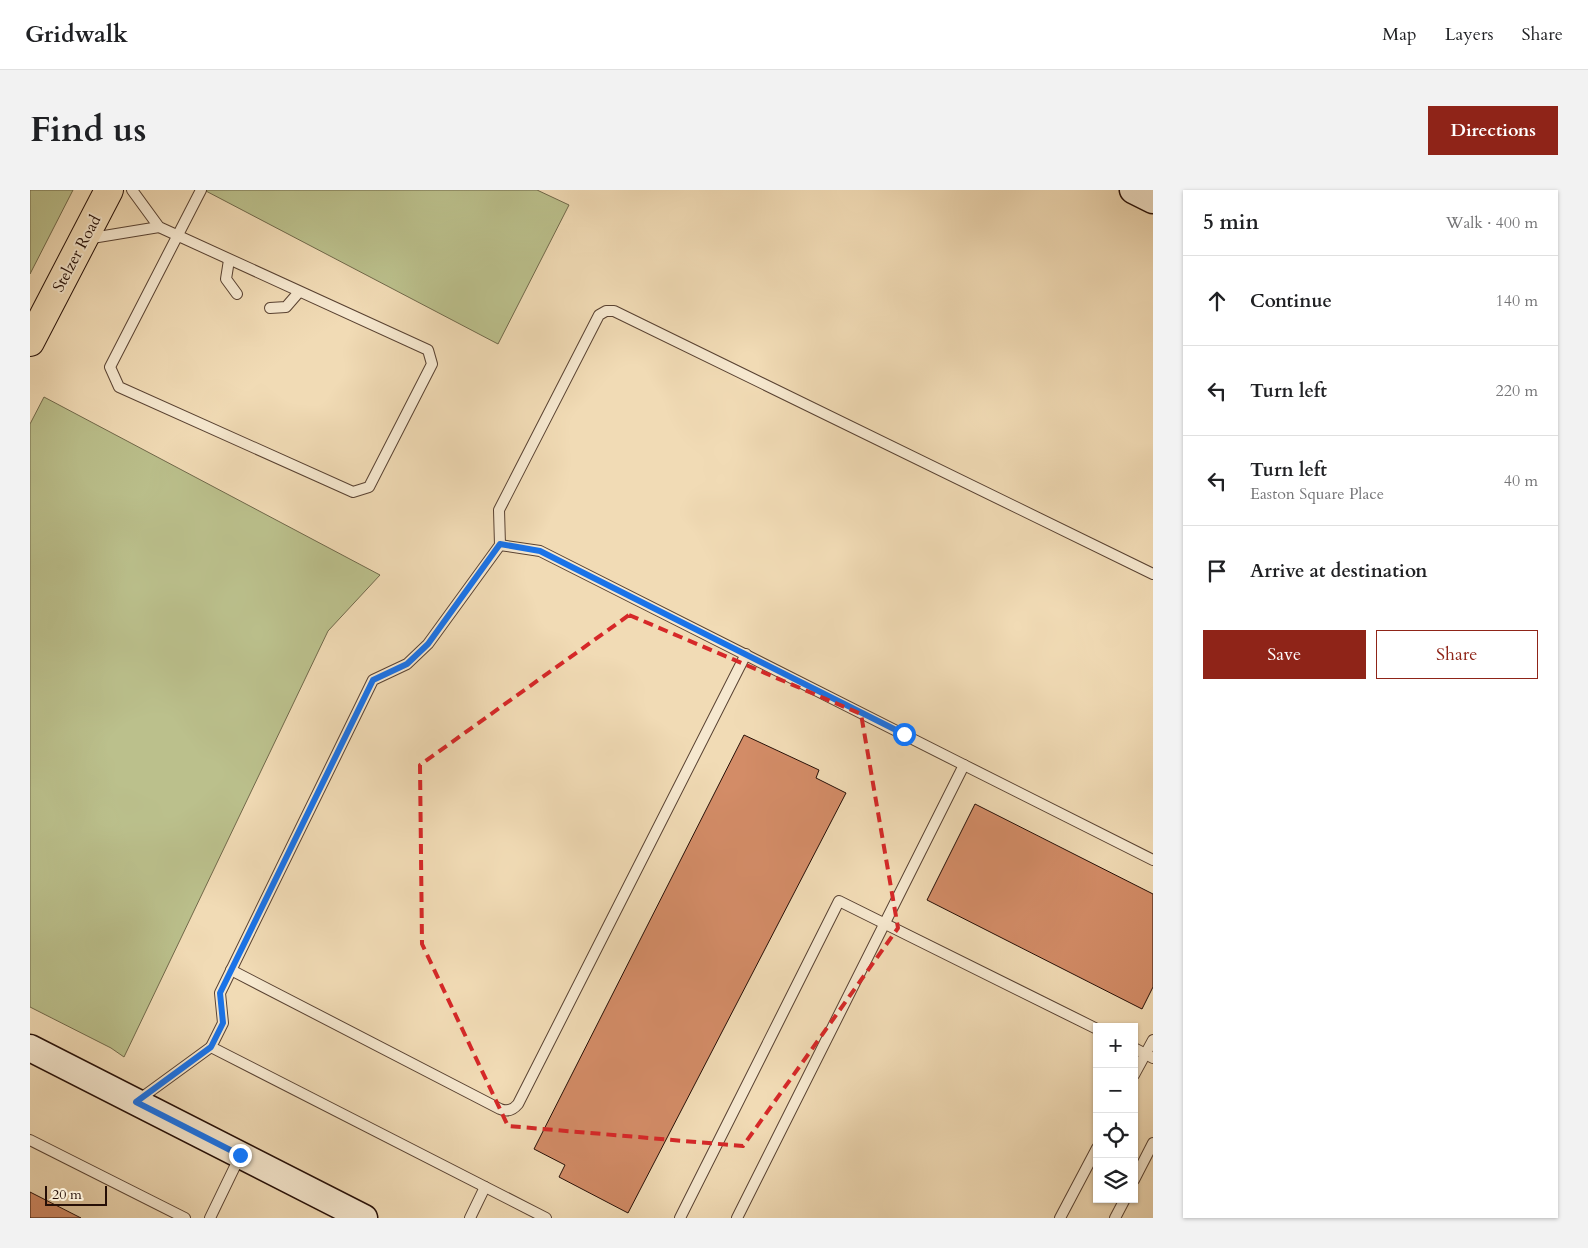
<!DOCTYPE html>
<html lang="en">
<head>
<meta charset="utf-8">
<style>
  body { margin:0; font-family:Cardo,serif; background:#f2f2f2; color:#202124 }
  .controls { position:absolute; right:15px; bottom:15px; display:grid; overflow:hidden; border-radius:0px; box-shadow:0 1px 4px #0004 }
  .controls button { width:45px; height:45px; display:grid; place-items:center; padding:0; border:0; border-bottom:1px solid #e0e0e0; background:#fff; color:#202124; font:25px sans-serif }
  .scale { position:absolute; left:15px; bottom:12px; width:62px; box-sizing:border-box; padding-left:5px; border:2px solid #260f07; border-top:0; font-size:14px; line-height:18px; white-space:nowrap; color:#260f07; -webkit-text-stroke:4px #f6e8cf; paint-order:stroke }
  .stop { position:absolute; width:15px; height:15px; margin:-11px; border:4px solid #1a73e8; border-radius:50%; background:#fff }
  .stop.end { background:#1a73e8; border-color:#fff; box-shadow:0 1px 5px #0008 }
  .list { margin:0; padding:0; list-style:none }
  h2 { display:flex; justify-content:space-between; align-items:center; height:65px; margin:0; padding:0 20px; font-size:21px }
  h2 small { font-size:16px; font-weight:400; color:#757577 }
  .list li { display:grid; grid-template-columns:32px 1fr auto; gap:15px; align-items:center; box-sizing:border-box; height:90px; padding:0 20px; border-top:1px solid #e0e0e0 }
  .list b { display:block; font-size:19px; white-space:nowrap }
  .list p { margin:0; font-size:16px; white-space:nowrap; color:#757577 }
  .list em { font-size:16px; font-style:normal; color:#757577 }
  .actions { display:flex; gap:10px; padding:15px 20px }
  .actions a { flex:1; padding:11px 0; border:1px solid #8f2418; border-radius:0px; text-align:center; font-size:18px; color:#8f2418 }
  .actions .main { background:#8f2418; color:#fff }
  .icon { flex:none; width:28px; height:28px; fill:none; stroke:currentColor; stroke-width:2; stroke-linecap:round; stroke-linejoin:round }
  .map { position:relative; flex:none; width:1123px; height:1028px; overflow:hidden; border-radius:0px }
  header { display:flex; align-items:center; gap:30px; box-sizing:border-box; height:70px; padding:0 25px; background:#fff; border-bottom:1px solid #e0e0e0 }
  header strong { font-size:24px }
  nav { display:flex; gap:28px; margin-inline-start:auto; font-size:18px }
  .intro { display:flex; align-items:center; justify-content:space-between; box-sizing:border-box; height:120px; padding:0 30px }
  h1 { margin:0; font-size:35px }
  .button { padding:12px 22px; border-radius:0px; background:#8f2418; color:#fff; font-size:18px; font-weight:700 }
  main { display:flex; gap:30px; padding:0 30px }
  aside { flex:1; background:#fff; border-radius:0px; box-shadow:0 1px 4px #0004 }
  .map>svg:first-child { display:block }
  .green { fill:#bbc08c; stroke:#70684a }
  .building { fill:#d38c67; stroke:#260f07 }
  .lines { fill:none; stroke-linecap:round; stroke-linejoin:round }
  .lane-casing { stroke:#594232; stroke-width:12 }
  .secondary-casing { stroke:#260f07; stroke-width:29 }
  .primary-casing { stroke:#260f07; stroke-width:30 }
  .lane { stroke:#f6e8cf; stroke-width:10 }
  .secondary { stroke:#f6e8cf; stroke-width:26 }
  .primary { stroke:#f1dbb5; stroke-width:28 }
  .route { stroke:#1a73e8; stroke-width:6 }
  .marked { fill:none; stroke:#d62828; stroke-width:4; stroke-dasharray:10 6; stroke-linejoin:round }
  .labels { text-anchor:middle; stroke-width:4; stroke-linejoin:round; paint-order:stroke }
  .street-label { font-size:16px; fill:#260f07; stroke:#f6e8cf }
</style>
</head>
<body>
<header>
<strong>Gridwalk</strong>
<nav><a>Map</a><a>Layers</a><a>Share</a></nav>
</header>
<div class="intro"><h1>Find us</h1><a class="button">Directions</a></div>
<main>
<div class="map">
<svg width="1123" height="1028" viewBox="0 0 1123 1028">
  <rect width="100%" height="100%" fill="#f1dbb5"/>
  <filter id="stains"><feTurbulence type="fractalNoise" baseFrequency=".004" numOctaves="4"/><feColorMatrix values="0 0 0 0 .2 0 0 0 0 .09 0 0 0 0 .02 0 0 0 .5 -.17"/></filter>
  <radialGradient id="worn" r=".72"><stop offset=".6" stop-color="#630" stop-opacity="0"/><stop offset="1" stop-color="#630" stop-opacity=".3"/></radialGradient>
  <g class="green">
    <path d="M0,0H43L0,84Z"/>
    <path d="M174,0H507L539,15L468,154Z"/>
    <path d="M14,207L350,385L298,441L94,867L81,858L0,817V234Z"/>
  </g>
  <g class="building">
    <path d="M714,545L789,580L786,588L816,603L598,1023L529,987L535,975L504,959Z"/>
    <path d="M945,614L1123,704V797L1112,819L897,710Z"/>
    <path d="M0,1002L51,1028H0Z"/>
  </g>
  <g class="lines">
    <g class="lane-casing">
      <g id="lane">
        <path d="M102,0L129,37L398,160L402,174L339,297L323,302L89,197L80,177L171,0"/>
        <path d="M56,49L129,37"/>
        <path d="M199,70L196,89L207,104"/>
        <path d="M240,118L256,117L269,102"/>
        <path d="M470,355L510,361L934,575"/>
        <path d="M201,780L470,919C477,922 483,920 488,914L716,464"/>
        <path d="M1104,858L1123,868"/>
        <path d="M1104,885L1123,850"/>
        <path d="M107,911L181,857"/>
        <path d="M0,950L155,1028"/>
        <path d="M1104,990L1123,953"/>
        <path d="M180,1028L210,966"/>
        <path d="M440,1028L455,997"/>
        <path d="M516,1028L181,857L193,833L190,803L343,490L377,474L398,454L470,355L469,320L569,125L576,121H584L1123,384"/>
        <path d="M650,1028L809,711L1067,839"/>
        <path d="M707,1028L934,575L1123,670"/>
        <path d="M1030,1028L1067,958"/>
        <path d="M1085,1028L1095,1009"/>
      </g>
    </g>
    <g class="secondary-casing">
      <g id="secondary">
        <path d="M1103,0L1123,10"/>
        <path d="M0,858L334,1028"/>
      </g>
    </g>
    <g class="primary-casing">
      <path id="primary" d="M0,152L79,0"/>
    </g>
    <use href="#lane" class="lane"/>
    <use href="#secondary" class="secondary"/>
    <use href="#primary" class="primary"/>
  </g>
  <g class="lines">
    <path class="route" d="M210,965L106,912L181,857L193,833L190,803L343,490L377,474L398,454L470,354L510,361L874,544"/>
  </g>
  <path class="marked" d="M599,425L831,524L868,738L713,956L478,936L392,754L390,575Z"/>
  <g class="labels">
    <g class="street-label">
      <text transform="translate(46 63) rotate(-62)" y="6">Stelzer Road</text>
    </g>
  </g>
  <rect width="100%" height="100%" filter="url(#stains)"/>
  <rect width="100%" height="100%" fill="url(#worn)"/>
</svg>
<div class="controls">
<button>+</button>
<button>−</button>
<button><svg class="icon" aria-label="locate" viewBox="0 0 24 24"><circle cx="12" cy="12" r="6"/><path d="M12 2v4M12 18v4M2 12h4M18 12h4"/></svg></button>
<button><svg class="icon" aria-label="layers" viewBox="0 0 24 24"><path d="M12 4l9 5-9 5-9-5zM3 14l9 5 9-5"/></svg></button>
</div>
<div class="scale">20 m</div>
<div class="stop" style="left:874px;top:544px"></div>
<div class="stop end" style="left:210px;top:965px"></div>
</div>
<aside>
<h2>5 min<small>Walk · 400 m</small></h2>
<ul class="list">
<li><svg class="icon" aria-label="ahead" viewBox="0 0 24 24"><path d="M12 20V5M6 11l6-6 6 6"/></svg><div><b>Continue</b></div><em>140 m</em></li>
<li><svg class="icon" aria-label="left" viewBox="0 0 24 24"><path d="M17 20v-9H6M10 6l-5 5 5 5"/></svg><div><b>Turn left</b></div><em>220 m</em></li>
<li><svg class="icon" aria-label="left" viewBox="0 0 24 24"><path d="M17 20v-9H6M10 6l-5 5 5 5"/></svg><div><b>Turn left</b><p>Easton Square Place</p></div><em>40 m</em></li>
<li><svg class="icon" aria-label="arrive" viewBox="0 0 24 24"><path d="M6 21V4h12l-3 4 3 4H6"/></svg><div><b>Arrive at destination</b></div></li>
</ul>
<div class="actions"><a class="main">Save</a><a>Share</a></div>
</aside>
</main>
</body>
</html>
